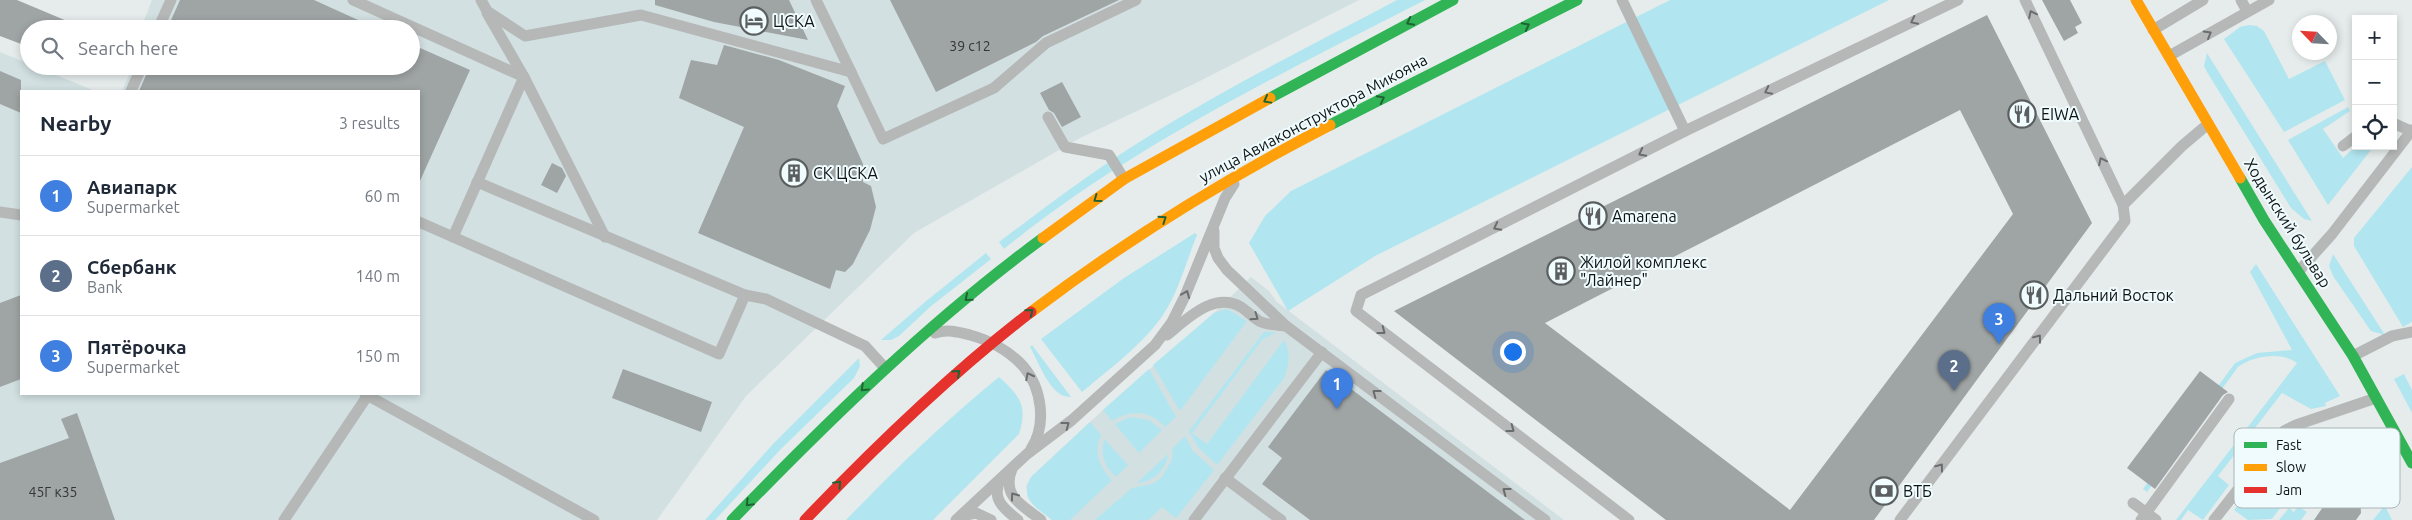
<!DOCTYPE html>
<html lang="en">
<head>
<meta charset="utf-8">
<style>
  body { margin:0; font-family:Ubuntu,sans-serif; background:#f2f2f3; color:#1f2937 }
  .controls { position:absolute; right:15px; top:15px; display:grid; overflow:hidden; border-radius:0px; box-shadow:0 2px 8px #0003 }
  .controls button { width:45px; height:45px; display:grid; place-items:center; padding:0; border:0; border-bottom:1px solid #e0e1e3; background:#fff; color:#1f2937; font:25px sans-serif }
  .compass { position:absolute; left:2292px; top:15px; width:45px; height:45px; border-radius:50%; background:#fff; box-shadow:0 2px 8px #0003; rotate:295deg }
  .you { position:absolute; left:1512px; top:351px; width:18px; height:18px; margin:-12px; border:4px solid #fff; border-radius:50%; background:#1a73e8; box-shadow:0 0 0 8px #1a73e833 }
  .badge { display:grid; place-items:center; width:32px; height:32px; border-radius:50%; background:#b45309; color:#fff; font-size:16px; font-weight:700 }
  .pin { position:absolute; translate:-50% -41px; filter:drop-shadow(0 1px 2px #0008) }
  .pin::after { content:''; position:absolute; top:26px; width:18px; height:15px; background:inherit; clip-path:polygon(0 0,100% 0,50% 100%) }
  .list { margin:0; padding:0; list-style:none }
  h2 { display:flex; justify-content:space-between; align-items:center; height:65px; margin:0; padding:0 20px; font-size:21px }
  h2 small { font-size:16px; font-weight:400; color:#747a83 }
  .list li { display:grid; grid-template-columns:32px 1fr auto; gap:15px; align-items:center; box-sizing:border-box; height:80px; padding:0 20px; border-top:1px solid #e0e1e3 }
  .list b { display:block; font-size:19px; white-space:nowrap }
  .list p { margin:0; font-size:16px; white-space:nowrap; color:#747a83 }
  .list em { font-size:16px; font-style:normal; color:#747a83 }
  .icon { flex:none; width:28px; height:28px; fill:none; stroke:currentColor; stroke-width:2; stroke-linecap:round; stroke-linejoin:round }
  .map { position:relative; flex:none; width:2412px; height:520px; overflow:hidden }
  .search { position:absolute; background:#fff; box-shadow:0 2px 8px #0003; left:20px; top:20px; width:400px; height:55px; display:flex; align-items:center; gap:12px; box-sizing:border-box; padding:0 18px; border-radius:28px; color:#747a83; font-size:19px }
  .panel { position:absolute; background:#fff; box-shadow:0 2px 8px #0003; left:20px; top:90px; width:400px; height:305px; border-radius:0px }
  .map>svg:first-child { display:block }
  .built { fill:#d2e0e2 }
  .green { fill:#b1e6f0 }
  .building { fill:#9fa4a4; fill-rule:evenodd }
  .lines { fill:none; stroke-linecap:round; stroke-linejoin:round }
  .lane { stroke:#b6b8b8; stroke-width:11 }
  .fast { stroke:#30b455; stroke-width:11 }
  .slow { stroke:#ff9f0a; stroke-width:11 }
  .jam { stroke:#e5322d; stroke-width:11 }
  .oneway { stroke:#6a6d6e }
  .oneway2 { stroke:#1f6334 }
  .labels { text-anchor:middle; stroke-width:4; stroke-linejoin:round; paint-order:stroke }
  .number-label { font-size:14px; fill:#323637 }
  .poi-label { font-size:16px; fill:#0e1213; stroke:#effbfd; text-anchor:start }
  .street-label { font-size:16px; fill:#0e1213; stroke:#effbfd }
  .key { fill:#effbfd; stroke:#acb5b7; stroke-width:1 }
  .key-label { font-size:14px; fill:#0e1213 }
</style>
</head>
<body>
<div class="map">
<svg width="2412" height="520" viewBox="0 0 2412 520">
  <rect width="100%" height="100%" fill="#e6ecec"/>
  <g class="built">
    <path d="M152,0H1359L1194,84L1080,138L914,233L746,396L657,520H0V52L29,64V66H34L95,91H21V394H419V91H122L133,66H411V29H145L143,23Z"/>
    <path d="M1251,277L1269,291L1277,302L1564,520H1052L1036,507L1028,498L1026,486L1031,477L1103,410L1214,313Z"/>
  </g>
  <g class="green">
    <path d="M1397,0H1425C1281,74 1131,146 1004,249L999,242C1053,201 1108,160 1167,125C1241,80 1320,41 1397,0Z"/>
    <path d="M1670,0H1889L1375,256L1288,311L1249,243L1265,216L1291,191Z"/>
    <path d="M2249,25L2257,26L2264,31L2289,79L2325,61L2345,100L2284,132L2224,39L2240,27Z"/>
    <path d="M2207,53L2312,221L2304,219L2291,208L2207,72L2204,66Z"/>
    <path d="M2348,107L2350,111L2323,129L2343,158L2356,146H2374L2328,205L2288,140Z"/>
    <path d="M2412,167V322L2403,327L2354,246V238Z"/>
    <path d="M1195,233L1197,235C1186,262 1178,294 1161,318C1140,347 1109,369 1082,392L1041,339L1124,278Z"/>
    <path d="M986,253L991,259L930,307L899,336L891,340H881L925,302Z"/>
    <path d="M2333,254L2385,335L2371,331L2333,276L2329,266Z"/>
    <path d="M2256,264L2340,396L2325,403L2326,406L2311,409L2282,393L2218,476L2229,485L2203,520L2188,510L2181,520H2176L2297,363C2281,351 2253,356 2238,367L2147,492L2143,489L2235,363L2257,353L2292,350L2250,272Z"/>
    <path d="M1227,309L1247,321L1180,411L1153,365L1214,313Z"/>
    <path d="M1264,332H1276L1262,340L1192,433L1207,444L1284,340C1291,353 1289,365 1284,378L1217,465L1198,447L1189,431Z"/>
    <path d="M1032,345L1071,397C1050,398 1039,362 1030,347Z"/>
    <path d="M859,358L860,366L854,378L780,450L715,520H705L773,444Z"/>
    <path d="M1149,369L1176,417L1165,427C1150,410 1131,409 1112,421L1103,410Z"/>
    <path d="M2404,374L2412,390V413L2394,379Z"/>
    <path d="M999,377C1020,396 1028,406 1019,434L933,520H846C895,469 945,421 999,377Z"/>
    <path d="M1130,417L1149,420L1162,430L1139,453L1115,424Z"/>
    <path d="M1090,422L1101,435C1093,452 1100,468 1112,480L1070,520H1052C1036,507 1019,499 1031,477Z"/>
    <path d="M2322,427L2314,440L2318,442L2325,433L2330,441L2296,486L2291,482L2286,488L2263,471L2291,438Z"/>
    <path d="M1185,436L1193,451L1214,470L1176,518L1162,507L1148,520H1095L1132,488L1152,484L1161,478L1172,460L1173,448Z"/>
    <path d="M1104,439L1128,465L1116,477C1104,467 1100,454 1104,439Z"/>
    <path d="M1168,454C1167,469 1153,482 1137,483Z"/>
    <path d="M2259,477L2282,494L2278,499L2283,504L2272,519L2248,520L2234,510Z"/>
    <path d="M2382,500L2392,520H2373L2382,509L2378,502Z"/>
    <path d="M2298,506L2307,512L2301,520H2279L2289,508L2294,512Z"/>
  </g>
  <g class="building">
    <path d="M0,0H17L86,29H29V47L0,36Z"/>
    <path d="M180,0H314L378,29H167Z"/>
    <path d="M655,0H789L808,40L714,22L655,5Z"/>
    <path d="M890,0H1119L1043,36L1036,42L936,92Z"/>
    <path d="M2042,0H2070L2082,23L2075,27L2078,33L2064,41Z"/>
    <path d="M1987,15L2092,223L1874,520H1666L1394,311ZM1960,110L2013,214L1790,510L1545,323Z"/>
    <path d="M411,44L470,70L419,183V91H139L150,66H411Z"/>
    <path d="M724,45L779,60L845,86L837,106L863,164V182L871,186L876,207L870,230L853,264L845,272L836,270L830,289L698,233L744,127L679,98L691,60L717,65Z"/>
    <path d="M0,71L21,80V113L0,104Z"/>
    <path d="M1062,82L1081,117L1062,127L1054,113L1049,110L1040,93Z"/>
    <path d="M552,163L562,168L566,176L557,193L541,185Z"/>
    <path d="M21,295V379L0,387V303Z"/>
    <path d="M623,369L712,402L701,432L612,398Z"/>
    <path d="M1326,370L1525,520H1310L1262,484L1282,458L1268,447Z"/>
    <path d="M2200,371L2228,392L2223,395L2155,489L2127,468Z"/>
    <path d="M77,413L115,520H0V463L69,438L61,419Z"/>
    <path d="M2352,488L2360,494L2361,513L2356,520H2314L2334,491Z"/>
  </g>
  <g class="lines">
    <g class="lane">
      <path d="M353,0L524,77L453,237"/>
      <path d="M481,0L487,11L525,36L641,15L851,72L816,0"/>
      <path d="M1622,0L1685,131"/>
      <path d="M2241,0L2247,11"/>
      <path d="M487,13L524,77L605,237"/>
      <path d="M158,29L171,0"/>
      <path d="M2153,30L2203,0"/>
      <path d="M2169,56L2269,0"/>
      <path d="M851,72L883,139L994,88L1046,43L1136,0"/>
      <path d="M131,91L142,66"/>
      <path d="M1048,117L1065,147L1109,155L1124,179"/>
      <path d="M2393,123L2411,131"/>
      <path d="M2343,146L2356,136"/>
      <path d="M477,182L745,295L766,299L865,346L885,368"/>
      <path d="M2123,205L2182,146L2208,124"/>
      <path d="M0,212L21,215"/>
      <path d="M419,222L719,354L745,295"/>
      <path d="M1214,231V248L1218,258L1227,270L1286,326L1545,520"/>
      <path d="M2298,272L2332,234L2412,130"/>
      <path d="M935,333C947,329 958,332 970,335C989,340 1009,351 1023,366C1042,388 1047,425 1031,449"/>
      <path d="M1167,335C1187,319 1214,291 1241,307C1247,311 1253,317 1259,321C1266,325 1278,325 1286,326"/>
      <path d="M2353,356L2392,336L2412,332"/>
      <path d="M365,394L594,520"/>
      <path d="M1012,469C1001,496 1022,505 1041,520"/>
      <path d="M1225,478L1281,520"/>
      <path d="M1001,479C990,498 1004,509 1018,520"/>
      <path d="M2133,503L2156,520"/>
      <path d="M962,516L976,513L991,520"/>
      <path d="M284,520L368,395"/>
      <path d="M956,520L1027,454L1072,420L1155,345L1172,322L1185,296L1225,198L1234,184"/>
      <path d="M1194,520L1322,352"/>
      <path d="M1629,520L1356,311L1361,295L1685,131L1958,0"/>
      <path d="M1900,520L2125,221L2123,205L2025,0"/>
      <path d="M2141,520L2229,399"/>
      <path d="M2214,520L2284,431L2296,425L2376,398"/>
    </g>
    <g class="fast">
      <path d="M1270,98L1453,0"/>
      <path d="M1330,125L1577,0"/>
      <path d="M2240,178L2264,220L2353,356L2412,463"/>
      <path d="M732,520C829,420 930,321 1043,238"/>
    </g>
    <g class="slow">
      <path d="M2136,0L2240,178"/>
      <path d="M1043,238L1124,179L1270,98"/>
      <path d="M1031,312C1126,240 1225,179 1330,125"/>
    </g>
    <path class="jam" d="M805,520C876,446 950,374 1031,312"/>
  </g>
  <defs><path id="oneway-chevron" d="M-2-3.5L2.5 0L-2 3.5" fill="none" stroke-width="1.6" stroke-linecap="round" stroke-linejoin="round" transform="scale(1.25)"/></defs>
  <g class="oneway">
    <use href="#oneway-chevron" transform="translate(2032 14) rotate(-116)"/>
    <use href="#oneway-chevron" transform="translate(1914 21) rotate(154)"/>
    <use href="#oneway-chevron" transform="translate(2208 34) rotate(-30)"/>
    <use href="#oneway-chevron" transform="translate(1768 91) rotate(154)"/>
    <use href="#oneway-chevron" transform="translate(1642 153) rotate(153)"/>
    <use href="#oneway-chevron" transform="translate(2102 161) rotate(-116)"/>
    <use href="#oneway-chevron" transform="translate(1497 227) rotate(153)"/>
    <use href="#oneway-chevron" transform="translate(1186 294) rotate(-68)"/>
    <use href="#oneway-chevron" transform="translate(1255 317) rotate(35)"/>
    <use href="#oneway-chevron" transform="translate(1382 331) rotate(37)"/>
    <use href="#oneway-chevron" transform="translate(2038 338) rotate(-53)"/>
    <use href="#oneway-chevron" transform="translate(1029 376) rotate(-117)"/>
    <use href="#oneway-chevron" transform="translate(1376 393) rotate(-143)"/>
    <use href="#oneway-chevron" transform="translate(1066 425) rotate(-37)"/>
    <use href="#oneway-chevron" transform="translate(1511 429) rotate(37)"/>
    <use href="#oneway-chevron" transform="translate(1940 467) rotate(-53)"/>
    <use href="#oneway-chevron" transform="translate(1506 491) rotate(-143)"/>
    <use href="#oneway-chevron" transform="translate(1014 496) rotate(-126)"/>
  </g>
  <g class="oneway2">
    <use href="#oneway-chevron" transform="translate(1410 22) rotate(153)"/>
    <use href="#oneway-chevron" transform="translate(1526 26) rotate(-27)"/>
    <use href="#oneway-chevron" transform="translate(1381 99) rotate(-27)"/>
    <use href="#oneway-chevron" transform="translate(1267 100) rotate(151)"/>
    <use href="#oneway-chevron" transform="translate(1097 199) rotate(144)"/>
    <use href="#oneway-chevron" transform="translate(1163 219) rotate(-34)"/>
    <use href="#oneway-chevron" transform="translate(968 298) rotate(140)"/>
    <use href="#oneway-chevron" transform="translate(1030 312) rotate(-39)"/>
    <use href="#oneway-chevron" transform="translate(957 373) rotate(-42)"/>
    <use href="#oneway-chevron" transform="translate(864 388) rotate(136)"/>
    <use href="#oneway-chevron" transform="translate(838 484) rotate(-47)"/>
    <use href="#oneway-chevron" transform="translate(749 503) rotate(134)"/>
  </g>
  <defs>
    <g id="hotel-ring" transform="scale(1.4375)"><circle r="9.5" fill="#effbfd" stroke="#5a5e5f" stroke-width="1.5"/><path d="M-6-4.5h1.5V1H6V5H4.5V3h-9V5H-6ZM-4 0a1.8 1.8 0 1 1 3.6 0ZM.5 0V-2.5h3Q6-2.5 6 0Z" fill="#5a5e5f"/></g>
    <g id="restaurant-ring" transform="scale(1.4375)"><circle r="9.5" fill="#effbfd" stroke="#5a5e5f" stroke-width="1.5"/><path d="M-5-6h1v4h1v-4h1v4h1v-4h1v5L-1.5 .5V6h-2V.5L-5-1ZM5-6V6H3V1.5H1.5Q1.5-4 5-6Z" fill="#5a5e5f"/></g>
    <g id="building-ring" transform="scale(1.4375)"><circle r="9.5" fill="#effbfd" stroke="#5a5e5f" stroke-width="1.5"/><path d="M-4-6H4V6H1V3H-1V6H-4ZM-2.5-4.3h1.7v1.8h-1.7ZM.8-4.3h1.7v1.8H.8ZM-2.5-1h1.7V.8h-1.7ZM.8-1h1.7V.8H.8Z" fill="#5a5e5f"/></g>
    <g id="bank-ring" transform="scale(1.4375)"><circle r="9.5" fill="#effbfd" stroke="#5a5e5f" stroke-width="1.5"/><path d="M-6-4H6V4H-6ZM0-2.3a2.3 2.3 0 1 0 0 4.6a2.3 2.3 0 1 0 0-4.6Z" fill="#5a5e5f"/></g>
  </defs>
  <g fill-rule="evenodd">
    <use href="#hotel-ring" x="754" y="21"/>
    <use href="#restaurant-ring" x="2022" y="114"/>
    <use href="#building-ring" x="794" y="173"/>
    <use href="#restaurant-ring" x="1593" y="216"/>
    <use href="#building-ring" x="1561" y="271"/>
    <use href="#restaurant-ring" x="2034" y="295"/>
    <use href="#bank-ring" x="1884" y="491"/>
  </g>
  <g class="labels">
    <g class="number-label">
      <text x="970" y="51">39 с12</text>
      <text x="53" y="497">45Г к35</text>
    </g>
    <g class="poi-label">
      <text x="773" y="27">ЦСКА</text>
      <text x="2041" y="120">EIWA</text>
      <text x="813" y="179">СК ЦСКА</text>
      <text x="1612" y="222">Amarena</text>
      <text x="1580" y="268">Жилой комплекс<tspan x="1580" dy="18">"Лайнер"</tspan></text>
      <text x="2053" y="301">Дальний Восток</text>
      <text x="1903" y="497">ВТБ</text>
    </g>
    <g class="street-label">
      <text transform="translate(1313 118) rotate(-28)" y="6">улица Авиаконструктора Микояна</text>
      <text transform="translate(2288 223) rotate(58)" y="6">Ходынский бульвар</text>
    </g>
  </g>
  <rect x="2234" y="428" width="166" height="80" rx="8" class="key"/>
  <rect x="2244" y="442" width="23" height="6" fill="#30b455"/>
  <rect x="2244" y="464" width="23" height="7" fill="#ff9f0a"/>
  <rect x="2244" y="487" width="23" height="6" fill="#e5322d"/>
  <g class="key-label">
    <text x="2276" y="450">Fast</text>
    <text x="2276" y="472">Slow</text>
    <text x="2276" y="495">Jam</text>
  </g>
</svg>
<div class="controls">
<button>+</button>
<button>−</button>
<button><svg class="icon" aria-label="locate" viewBox="0 0 24 24"><circle cx="12" cy="12" r="6"/><path d="M12 2v4M12 18v4M2 12h4M18 12h4"/></svg></button>
</div>
<svg class="compass" viewBox="-18 -18 36 36"><path d="M0-13l5 13h-10z" fill="#e53935"/><path d="M0 13l5-13h-10z" fill="#747a83"/></svg>
<div class="you"></div>
<div class="pin badge" style="left:1337px;top:409px;background:#3f7fe0">1</div>
<div class="pin badge" style="left:1954px;top:391px;background:#5c6f8a">2</div>
<div class="pin badge" style="left:1999px;top:344px;background:#3f7fe0">3</div>
<div class="search"><svg class="icon" aria-label="search" viewBox="0 0 24 24"><circle cx="10" cy="10" r="6"/><path d="M15 15l6 6"/></svg>Search here</div>
<section class="panel">
<h2>Nearby<small>3 results</small></h2>
<ul class="list">
<li><span class="badge" style="background:#3f7fe0">1</span><div><b>Авиапарк</b><p>Supermarket</p></div><em>60 m</em></li>
<li><span class="badge" style="background:#5c6f8a">2</span><div><b>Сбербанк</b><p>Bank</p></div><em>140 m</em></li>
<li><span class="badge" style="background:#3f7fe0">3</span><div><b>Пятёрочка</b><p>Supermarket</p></div><em>150 m</em></li>
</ul>
</section>
</div>
</body>
</html>
